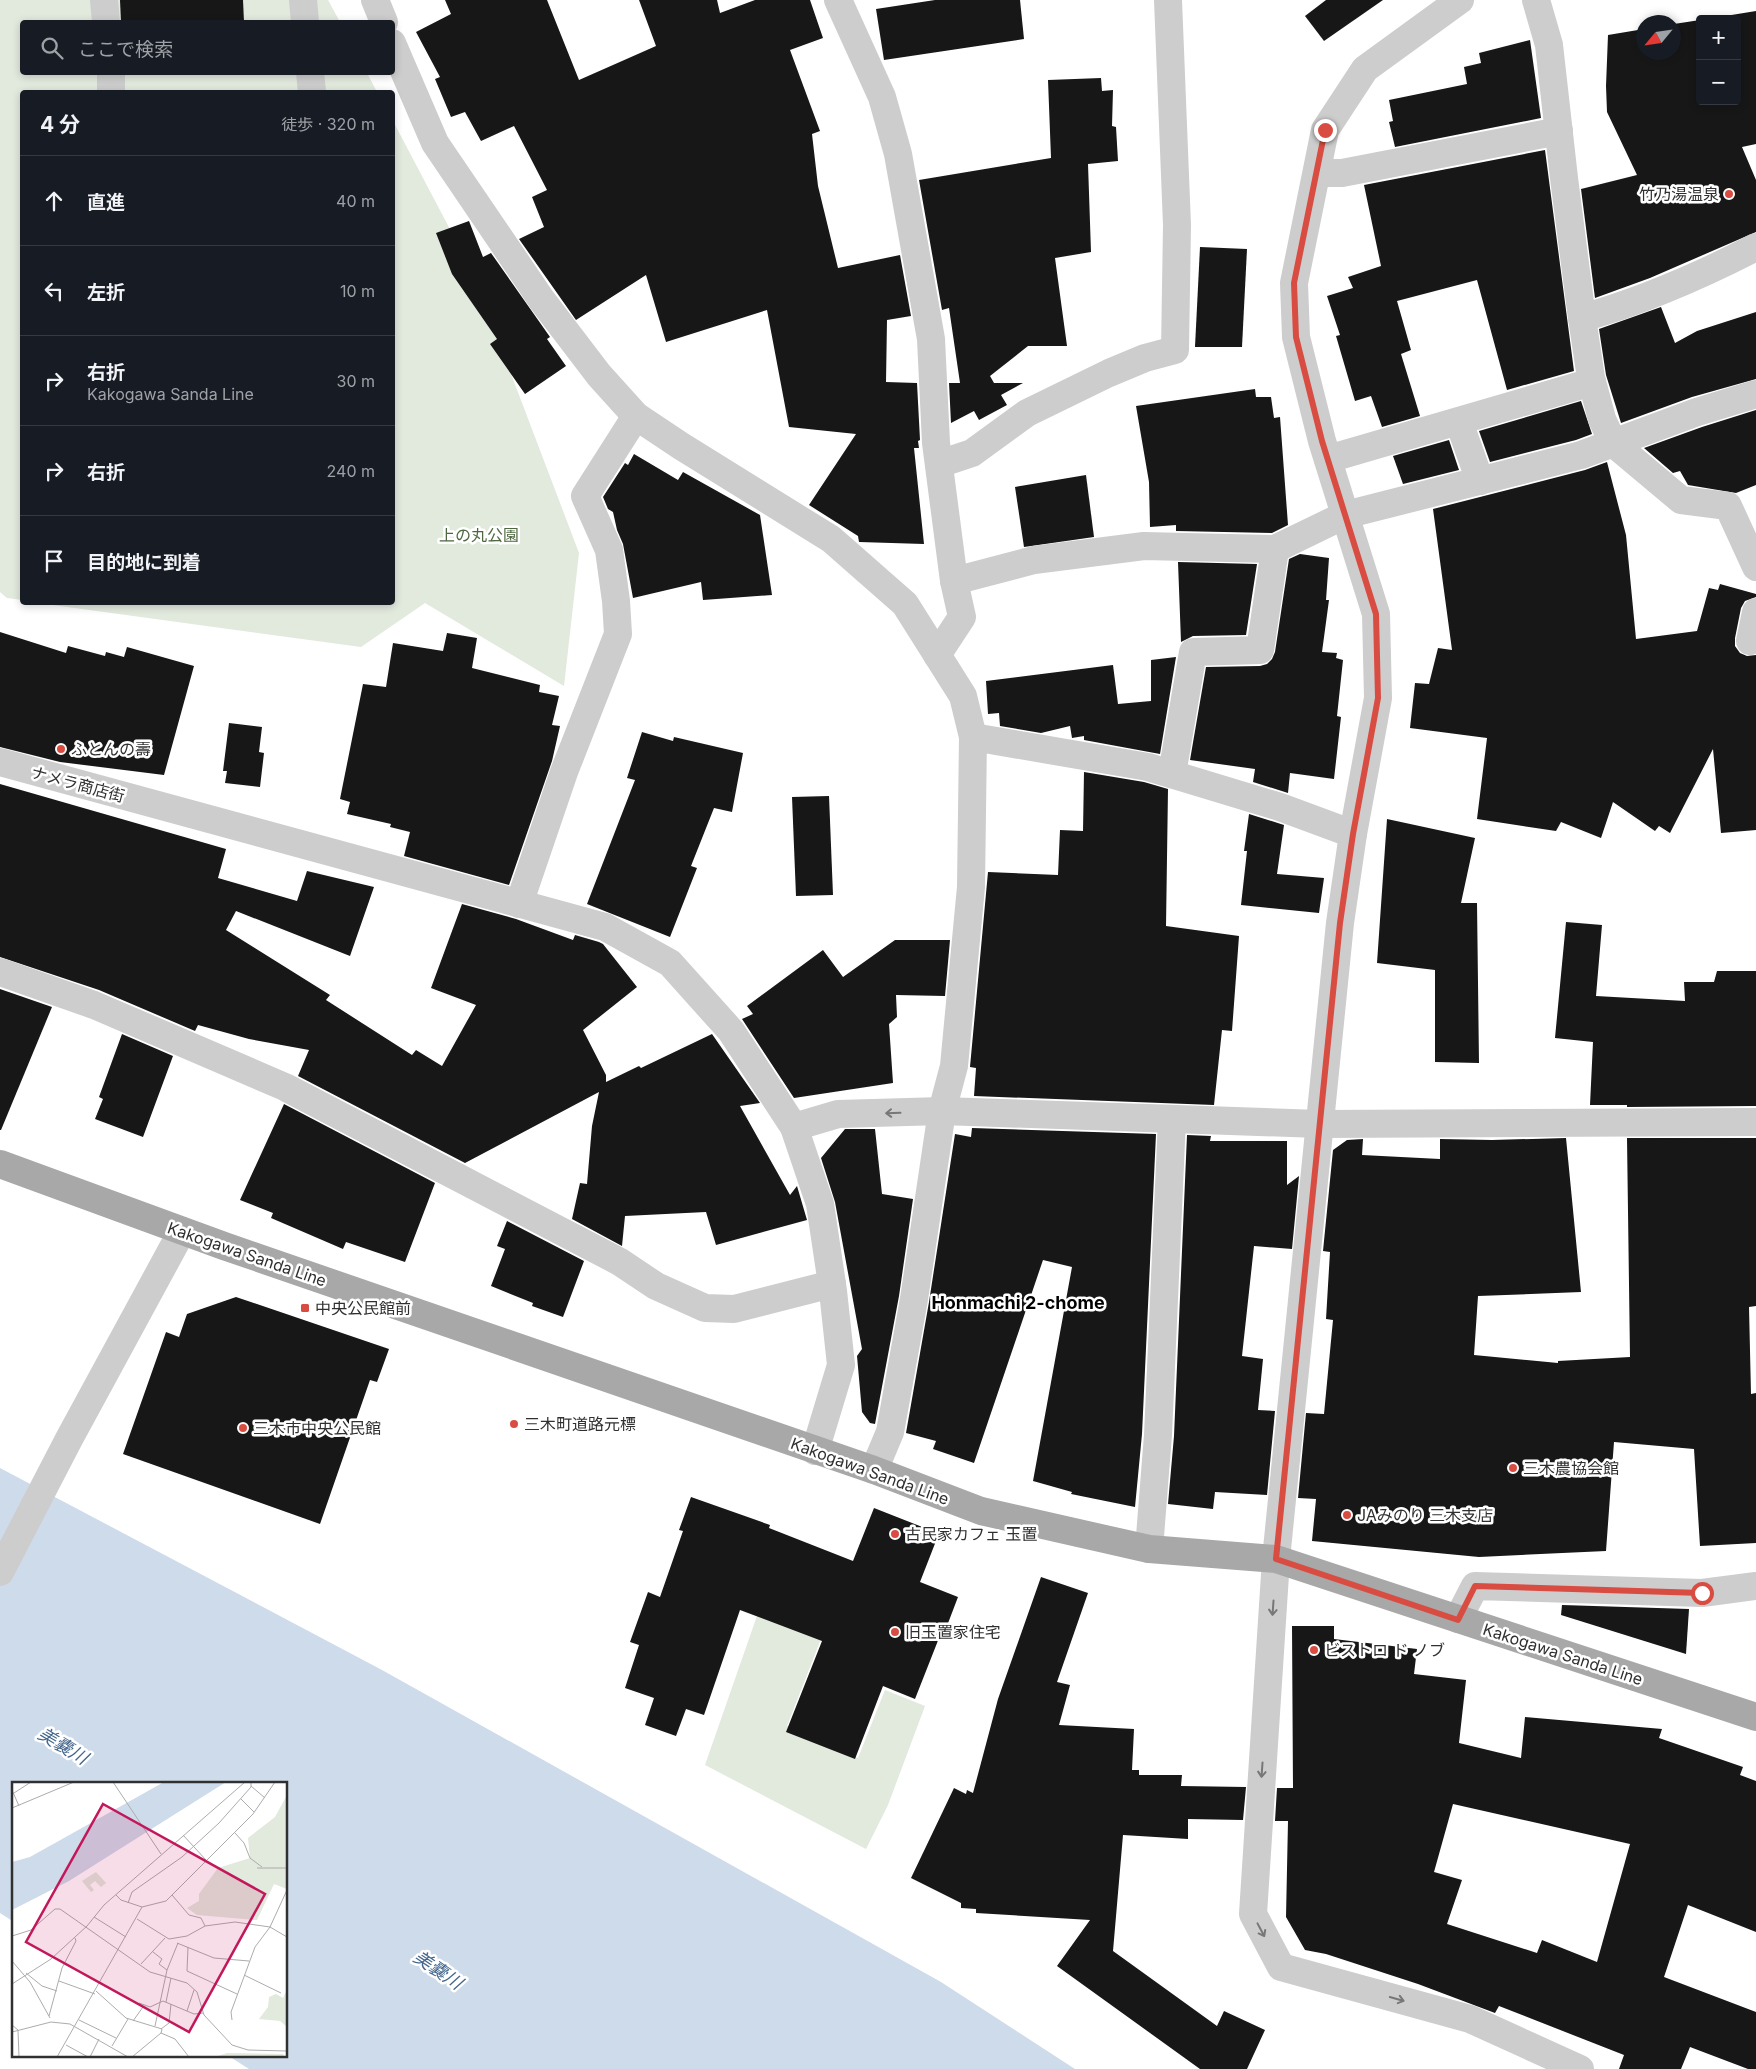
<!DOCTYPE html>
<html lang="ja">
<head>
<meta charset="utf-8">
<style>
  body { margin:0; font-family:Inter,"Noto Sans JP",sans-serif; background:#20242c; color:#f1f3f6 }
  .controls { position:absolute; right:15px; top:15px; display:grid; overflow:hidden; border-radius:5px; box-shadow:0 2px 8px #0003 }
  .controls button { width:45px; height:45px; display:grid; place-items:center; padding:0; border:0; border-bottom:1px solid #363941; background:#171b24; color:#f1f3f6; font:25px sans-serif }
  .compass { position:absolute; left:1636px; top:15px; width:45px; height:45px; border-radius:50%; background:#171b24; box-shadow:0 2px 8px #0003; rotate:241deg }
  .stop { position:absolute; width:15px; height:15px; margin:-11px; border:4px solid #d84c42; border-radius:50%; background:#fff }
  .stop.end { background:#d84c42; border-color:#fff; box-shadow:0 1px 5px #0008 }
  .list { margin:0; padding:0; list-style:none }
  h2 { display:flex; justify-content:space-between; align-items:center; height:65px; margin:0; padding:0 20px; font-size:21px }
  h2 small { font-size:16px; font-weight:400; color:#9ea1a6 }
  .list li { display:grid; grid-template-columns:32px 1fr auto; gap:15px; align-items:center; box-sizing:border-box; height:90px; padding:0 20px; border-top:1px solid #363941 }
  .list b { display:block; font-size:19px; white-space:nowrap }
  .list p { margin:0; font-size:16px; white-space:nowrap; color:#9ea1a6 }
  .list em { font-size:16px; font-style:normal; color:#9ea1a6 }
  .icon { flex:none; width:28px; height:28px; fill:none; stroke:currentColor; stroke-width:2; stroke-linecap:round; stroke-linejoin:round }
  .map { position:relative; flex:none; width:1756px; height:2069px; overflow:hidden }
  .search { position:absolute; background:#171b24; box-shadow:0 2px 8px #0003; left:20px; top:20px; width:375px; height:55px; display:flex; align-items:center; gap:12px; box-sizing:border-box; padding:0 18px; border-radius:5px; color:#9ea1a6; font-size:19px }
  .panel { position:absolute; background:#171b24; box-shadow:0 2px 8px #0003; left:20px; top:90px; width:375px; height:515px; border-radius:5px }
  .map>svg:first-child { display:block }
  .green { fill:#e2e9dd }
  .water { fill:#cedbea }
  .building { fill:#171717; fill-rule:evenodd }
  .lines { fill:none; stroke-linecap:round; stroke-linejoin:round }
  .minor { stroke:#cdcdcd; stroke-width:28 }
  .major { stroke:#a8a8a8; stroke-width:28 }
  .oneway { stroke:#777 }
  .route { stroke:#d84c42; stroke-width:6 }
  .poi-dot { fill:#d84c42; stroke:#fff; stroke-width:2 }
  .labels { text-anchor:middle; stroke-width:5; stroke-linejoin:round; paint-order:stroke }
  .poi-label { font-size:16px; fill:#303030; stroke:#fff; text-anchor:start }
  .park-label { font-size:16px; fill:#4e6941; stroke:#fff }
  .street-label { font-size:16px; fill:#303030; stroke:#fff }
  .neighbourhood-label { font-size:18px; font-weight:bold; fill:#000; stroke:#fff }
  .water-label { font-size:18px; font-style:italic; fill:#44668d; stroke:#fff }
  .inset-road { fill:none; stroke:#acacac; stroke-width:1 }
  .view { fill:#c2185b; fill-opacity:0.15; stroke:#c2185b; stroke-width:2.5 }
  .inset-edge { fill:none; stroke:#303030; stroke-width:2.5 }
</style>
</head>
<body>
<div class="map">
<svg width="1756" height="2069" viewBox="0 0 1756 2069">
  <rect width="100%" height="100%" fill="#fff"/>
  <g class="green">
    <path d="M0,0H328L340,22H22V72L367,73L377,92H22V600L7,598L0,592Z"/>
    <path d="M393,121L472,271L579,553L564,686L425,603L361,647L38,603L392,602Z"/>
    <path d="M758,1613L821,1639L787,1726L858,1758L885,1690L925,1706L888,1805L866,1849L705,1765Z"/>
  </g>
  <path class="water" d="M0,1468L382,1670L941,1982L1075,2069H249L227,2055H286V1783H14V1922L0,1913Z"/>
  <g class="building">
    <path d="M120,0H243L244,22H121Z"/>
    <path d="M445,0H547L579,80L656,46L639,0H717L720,13L755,0H810L823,38L790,50L820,131L812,134L818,186L838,268L900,255L911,316L887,320L886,382L917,383L920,440L918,441L919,448H914L924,544L859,542L858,536L809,505L856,434L789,427L767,310L666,342L646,275L576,320L519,239L544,227L532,197L547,190L514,126L481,141L465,112L451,117L435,79L440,77L416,32L451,14Z"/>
    <path d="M935,0H1020L1024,39L884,60L876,9Z"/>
    <path d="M1326,0H1383L1324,41L1305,16Z"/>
    <path d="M1756,11V144L1742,147L1756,180V232L1650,278L1595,298L1581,189L1637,175L1607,112L1606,86L1608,35L1644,29V52H1674V24L1700,20V101H1737V19H1707Z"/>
    <path d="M1530,40L1541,118L1395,147L1389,122L1393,121L1389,100L1467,84L1464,67L1481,63L1479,53Z"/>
    <path d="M1101,78L1102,91L1113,90L1112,126L1116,127L1118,161L1088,164L1091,252L1055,258L1067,346H1028L990,376L994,383H1023L1001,395L1007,405L979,420L974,411L951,423L949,383H960L949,308L942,310L919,180L1051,158L1048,80Z"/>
    <path d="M1545,150L1574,371L1507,390L1477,280L1397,301L1411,350L1401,354L1420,416L1382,427L1371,396L1355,401L1336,336L1340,335L1327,296L1353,288L1348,277L1381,266L1364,185Z"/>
    <path d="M469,221L483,257L491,253L550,337L547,339L566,366L525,394L490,344L497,339L452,274L436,233Z"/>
    <path d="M1200,247L1247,249L1242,347H1195Z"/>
    <path d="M1661,307L1675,343L1697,331L1756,312V379L1692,397L1621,423L1606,375L1599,329Z"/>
    <path d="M1255,389L1256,397H1271L1274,418L1280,417L1288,525L1272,533L1176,531V525L1150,527L1149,482L1136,406Z"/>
    <path d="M1581,401L1592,434L1576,440L1490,462L1479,431Z"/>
    <path d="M1756,410V485L1736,493L1688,485L1680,471L1673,473L1644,448L1702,427Z"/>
    <path d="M1449,440L1459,470L1403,484L1393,456Z"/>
    <path d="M634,454L678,480L683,472L760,515L772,595L703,600L701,582L633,598L623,544L617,530L613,512L608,509L603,497L625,463L628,465Z"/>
    <path d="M1607,462L1626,535L1636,639L1697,631L1709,588L1718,590L1720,584L1756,594V597L1745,601L1741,608L1735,638V646L1740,653L1747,656L1756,655V830L1721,833L1713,749L1670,833L1659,826L1655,831L1613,802L1601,838L1561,822L1556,831L1477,819L1487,738L1410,728L1415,683L1429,684L1438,648L1452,650L1433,509L1585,470Z"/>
    <path d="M1086,475L1094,537L1024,547L1015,487Z"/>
    <path d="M1300,554L1329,558L1326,600H1329L1322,652L1337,653L1336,658L1343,660L1337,716L1341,717L1334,779L1290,773L1288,793L1253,782L1255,769L1190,760L1206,667L1260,666L1267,664L1272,659L1275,652L1289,559Z"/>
    <path d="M1178,562L1257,564L1246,635L1193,636L1181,642Z"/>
    <path d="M0,632L66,653L68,646L105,656L106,652L124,657L127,647L194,666L164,775L60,762L0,747Z"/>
    <path d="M447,633L477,638L472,668L540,685L539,692L559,696L552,725L560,726L552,761L509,885L404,856L410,832L390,827L391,824L347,814L350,802L340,799L363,684L386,687L393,643L443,651Z"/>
    <path d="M1176,657L1160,754L1084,740V736L1072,738L1070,726L1041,733L1000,726L999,713L988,714L986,681L1113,665L1118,704L1151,701V660Z"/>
    <path d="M229,723L262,727L259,752L264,753L260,787L225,783L227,771H223Z"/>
    <path d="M642,732L673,741L674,737L743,753L732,812L714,808L691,866L697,868L670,937L587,904L635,780L627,778Z"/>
    <path d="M1084,772L1144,782L1168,789L1166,926L1239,936L1232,1031L1222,1030L1214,1105L974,1096L976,1068L970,1067L988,872L1058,875L1060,830L1083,831Z"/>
    <path d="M0,784L226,849L218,878L297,901L307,871L374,887L350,956L236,911L226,930L330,995L326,1000L412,1055L416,1050L442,1066L476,1005L431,988L462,904L516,919L573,940L575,935L599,942L603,944L637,987L583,1030L606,1075V1082L639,1066L641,1068L712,1034L760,1103L740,1106L790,1195L797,1186L807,1220L716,1245L706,1212L625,1216L622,1246L572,1219L580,1183L587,1184L592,1126L599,1092L465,1163L298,1076L309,1050L249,1039L198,1025L195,1031L99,990L0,957Z"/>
    <path d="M829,796L833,895L796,896L792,797Z"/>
    <path d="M1249,814L1284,825L1277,874L1324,878L1319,913L1241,905L1247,851H1244Z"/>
    <path d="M1387,819L1475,838L1461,903H1477L1479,1063L1435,1062V970L1377,963Z"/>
    <path d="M1566,922L1602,925L1596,996L1685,1001L1684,982H1714L1717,971H1756V1106L1627,1107V1105H1590L1593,1042L1555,1038Z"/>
    <path d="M895,940H950L945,996L896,995L897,1017L889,1024L893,1083L794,1098L742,1019L753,1014L747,1006L823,950L843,977Z"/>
    <path d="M0,989L52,1007L1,1130H0Z"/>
    <path d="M122,1034L173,1056L143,1137L95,1119L103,1099L99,1097Z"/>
    <path d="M284,1104L435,1183L405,1262L346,1242L343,1249L271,1218L273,1213L240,1200Z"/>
    <path d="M972,1128L1156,1134L1142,1434L1135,1507L1071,1494L1072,1492L1033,1481L1072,1267L1043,1260L974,1463L933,1449L936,1441L906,1433L929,1302L955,1134L971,1137Z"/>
    <path d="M845,1129H875L882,1194L913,1199L899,1296L875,1424L870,1423L862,1412L857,1356L862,1349L835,1202L821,1158Z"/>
    <path d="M1187,1135L1211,1136L1210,1141H1287V1185L1299,1176L1292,1249L1254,1246L1242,1356L1263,1359L1258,1410L1275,1411L1267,1495L1215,1492L1213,1509L1168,1504L1174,1436Z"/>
    <path d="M1566,1138L1581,1292L1478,1296L1474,1355L1558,1363V1361L1630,1357L1627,1138H1756V1306L1749,1307L1751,1394L1756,1393V1543L1700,1546L1694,1449L1614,1442L1606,1551L1479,1557L1312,1541L1316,1499L1298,1498L1306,1413L1324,1414L1333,1320L1326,1319L1330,1252L1323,1251L1333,1150L1347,1140L1363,1139L1362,1155L1440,1159V1139L1492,1140Z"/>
    <path d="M507,1221L584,1261L563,1317L532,1306L533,1303L491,1286L505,1249L497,1246Z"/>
    <path d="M236,1297L389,1349L377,1382L370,1380L320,1524L123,1454L166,1332L179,1337L187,1314Z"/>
    <path d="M691,1497L770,1525L769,1528L853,1561L874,1508L935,1532L932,1539L936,1541L920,1582L958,1597L942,1639L939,1638L915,1699L883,1686L855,1759L786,1732L822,1641L740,1610L704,1715L686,1709L676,1736L645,1725L654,1698L625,1688L639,1645L630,1642L648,1592L660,1597L683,1531L679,1530Z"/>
    <path d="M1041,1577L1088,1593L1057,1682L1070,1685L1059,1725L1134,1729L1132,1770H1139V1775H1182L1181,1786L1246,1787L1243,1820L1188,1819V1839L1123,1835L1113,1951L1217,2026L1224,2011L1265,2030L1247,2069H1200L1057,1966L1090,1920L976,1913V1909L961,1908V1903L911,1878L954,1788L966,1794L967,1790L973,1793L998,1699Z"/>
    <path d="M1562,1605L1689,1609L1686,1654L1561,1615Z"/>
    <path d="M1292,1626H1334V1639L1417,1649L1414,1674L1466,1680L1459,1743L1521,1758L1525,1717L1662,1729L1659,1738L1743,1767L1740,1775L1756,1781V1932L1688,1905L1664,1977L1756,2012V2069H1748L1690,2047L1681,2069H1619L1624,2055L1499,2006L1495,2013L1418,1984L1326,1954L1305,1950L1286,1917L1288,1821H1275L1277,1788H1293ZM1453,1804L1630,1844L1597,1962L1542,1940L1537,1953L1447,1924L1462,1880L1434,1872Z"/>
  </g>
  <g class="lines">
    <g class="minor">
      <path d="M104,0L106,22"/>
      <path d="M303,0L305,22"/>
      <path d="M375,0L384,22"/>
      <path d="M838,0L882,97L898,154L931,339L936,443L954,581L962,617L937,655"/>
      <path d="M1460,0L1365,69L1325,130L1294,283L1296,337L1322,441L1376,614L1378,698L1353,834L1340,923L1276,1559L1253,1914L1281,1967L1470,2019L1580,2069"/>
      <path d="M1536,0L1549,45L1564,178L1582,318L1591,378L1602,419L1613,443L1681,500L1728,506L1756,567"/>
      <path d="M392,43L435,143L541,299L599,375L636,416L681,446L831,539L905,604L963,696L973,737L971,887L954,1066L942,1111L914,1299L890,1432L874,1470"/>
      <path d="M310,72L312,92"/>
      <path d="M111,92V72"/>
      <path d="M1317,173H1342L1559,131"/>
      <path d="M1582,318C1642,301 1700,276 1756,247"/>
      <path d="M1459,422L1480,481"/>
      <path d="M1328,459L1592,382"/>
      <path d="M939,464L972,453L1027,413L1109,373L1145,358L1175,350L1177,225L1168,0"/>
      <path d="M954,581L1034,560L1144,546L1275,549L1345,515L1581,455L1697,412L1756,394"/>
      <path d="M1750,641L1756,612"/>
      <path d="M973,737L1148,767L1280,807L1353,834"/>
      <path d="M0,762L605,927L670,963L731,1031L794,1127L820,1204L833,1291L841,1365L815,1451"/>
      <path d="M1172,774L1193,652L1260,650L1275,549"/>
      <path d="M519,904L564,772L618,634L616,601L609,550L585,496L636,416"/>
      <path d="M0,972L94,1005L285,1087L620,1262L656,1286L705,1308L734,1309L832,1284"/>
      <path d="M794,1127L838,1114L942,1111L1319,1124L1756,1122"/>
      <path d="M1149,1549L1158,1435L1172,1119"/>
      <path d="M0,1572L69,1439L182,1231"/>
      <path d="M1458,1619L1475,1586L1702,1593L1756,1586"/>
    </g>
    <path class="major" d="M0,1164L224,1246L874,1470L981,1511L1149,1549L1276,1559L1756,1717"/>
  </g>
  <defs><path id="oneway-shaft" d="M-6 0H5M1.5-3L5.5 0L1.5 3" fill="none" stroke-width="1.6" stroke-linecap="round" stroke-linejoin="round" transform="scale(1.25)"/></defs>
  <g class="oneway">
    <use href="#oneway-shaft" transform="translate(893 1113) rotate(178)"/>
    <use href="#oneway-shaft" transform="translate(1273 1608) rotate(94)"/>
    <use href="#oneway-shaft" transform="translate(1262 1770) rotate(94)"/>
    <use href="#oneway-shaft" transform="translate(1261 1930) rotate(62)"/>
    <use href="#oneway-shaft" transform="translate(1397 1999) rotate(16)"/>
  </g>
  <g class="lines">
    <path class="route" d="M1325,130L1294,283L1296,337L1322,441L1376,614L1378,698L1353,834L1340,923L1276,1559L1458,1620L1475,1586L1702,1593"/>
  </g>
  <g class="poi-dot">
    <circle cx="1729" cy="194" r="5"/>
    <circle cx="61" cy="749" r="5"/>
    <rect x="300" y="1303" width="10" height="10" rx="2.5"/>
    <circle cx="514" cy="1424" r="5"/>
    <circle cx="243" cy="1428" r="5"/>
    <circle cx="1513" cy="1468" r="5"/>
    <circle cx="1347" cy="1515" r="5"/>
    <circle cx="895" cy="1534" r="5"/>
    <circle cx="895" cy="1632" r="5"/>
    <circle cx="1314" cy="1650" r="5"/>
  </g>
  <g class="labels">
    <g class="poi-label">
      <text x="1719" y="200" text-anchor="end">竹乃湯温泉</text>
      <text x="71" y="755">ふとんの壽</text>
      <text x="315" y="1314">中央公民館前</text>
      <text x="524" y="1430">三木町道路元標</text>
      <text x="253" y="1434">三木市中央公民館</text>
      <text x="1523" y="1474">三木農協会館</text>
      <text x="1357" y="1521">JAみのり 三木支店</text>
      <text x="905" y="1540">古民家カフェ 玉置</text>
      <text x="905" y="1638">旧玉置家住宅</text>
      <text x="1324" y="1656">ビストロ ド ノブ</text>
    </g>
    <g class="park-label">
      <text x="479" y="541">上の丸公園</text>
    </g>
    <g class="street-label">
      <text transform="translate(78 784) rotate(15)" y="6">ナメラ商店街</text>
      <text transform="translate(247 1254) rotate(19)" y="6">Kakogawa Sanda Line</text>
      <text transform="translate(870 1471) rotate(20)" y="6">Kakogawa Sanda Line</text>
      <text transform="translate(1563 1654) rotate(18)" y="6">Kakogawa Sanda Line</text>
    </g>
    <g class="neighbourhood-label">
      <text x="1018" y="1309">Honmachi 2-chome</text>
    </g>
    <g class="water-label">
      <text transform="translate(63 1746) rotate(31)" y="6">美嚢川</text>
      <text transform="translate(438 1970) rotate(34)" y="6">美嚢川</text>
    </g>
  </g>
  <g transform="translate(12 1782)">
    <rect width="275" height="275" fill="#fff"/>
    <path d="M275,13V107L262,102L245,138L185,133L175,126L187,119V112L206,86L238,76L236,56L263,35ZM84,90L94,101L89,105L83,99L78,103L82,108L79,110L70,99ZM275,208V245L268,239L247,237L256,225L257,215L264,212L271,216ZM215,271L271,272L273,275H203Z" fill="#e2e9dd"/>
    <path d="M152,0H214L57,99L0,128V80L18,75Z" fill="#cedbea"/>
    <path class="inset-road" d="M101,0L149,72M239,4L253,16M0,8L7,24M2,11L19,0M229,17L242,30M0,26L62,0M223,51L232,61L238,76L250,85M171,53L194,78M245,86H275M104,113L109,118L130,125L154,119L241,32L263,0M160,113L177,133L189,136L193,144M116,121L120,110L170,75L207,41L239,5V0M82,135L114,155M125,137L157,157L175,154L193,144L223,140L258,145L275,155M0,154L19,148L43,127H48L138,190L175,201L185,210L192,233L220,263L236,268L275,269M165,161L202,176L237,179M176,165L175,189L225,212M141,170L150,177L147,182L155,188M0,179L18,200L38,236M129,182L153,156M14,191L30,204L45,209M232,193L269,211M47,199L83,212M0,202L39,177L75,144L92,123L233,0M84,209L114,236L150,247L149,251L163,257L177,275M154,220L159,196M127,221L138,225L151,219L182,232L191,231M175,229L182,208M37,234L50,186L64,159L63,156M67,238L104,256M220,238L219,230L243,165L258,145L275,108M121,239L131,225M0,243L6,248L7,275M143,244L155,188L166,161M149,247L157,241L159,222M0,250L39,240L58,242L116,275M54,263L76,275M100,264L116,237M45,275L130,125M78,275L87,257M120,275L149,251"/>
    <path class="view" d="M91,22L253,112L177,250L14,160Z"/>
    <rect width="275" height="275" class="inset-edge"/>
  </g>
</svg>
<div class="controls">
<button>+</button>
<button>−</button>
</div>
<svg class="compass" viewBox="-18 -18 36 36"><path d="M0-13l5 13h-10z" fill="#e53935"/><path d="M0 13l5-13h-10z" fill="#9ea1a6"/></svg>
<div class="stop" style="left:1702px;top:1593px"></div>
<div class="stop end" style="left:1325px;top:130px"></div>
<div class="search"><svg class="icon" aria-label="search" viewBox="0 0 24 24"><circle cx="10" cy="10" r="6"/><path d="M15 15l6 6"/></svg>ここで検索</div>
<section class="panel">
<h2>4 分<small>徒歩 · 320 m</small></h2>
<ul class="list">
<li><svg class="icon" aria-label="ahead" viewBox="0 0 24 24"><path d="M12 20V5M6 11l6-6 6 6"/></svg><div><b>直進</b></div><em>40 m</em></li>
<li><svg class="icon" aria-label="left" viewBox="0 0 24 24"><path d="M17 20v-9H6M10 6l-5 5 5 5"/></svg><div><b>左折</b></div><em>10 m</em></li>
<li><svg class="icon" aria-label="right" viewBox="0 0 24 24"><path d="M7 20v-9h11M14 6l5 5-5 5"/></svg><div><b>右折</b><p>Kakogawa Sanda Line</p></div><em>30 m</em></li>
<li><svg class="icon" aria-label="right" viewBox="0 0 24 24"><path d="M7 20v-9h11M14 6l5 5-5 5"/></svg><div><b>右折</b></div><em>240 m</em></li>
<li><svg class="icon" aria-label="arrive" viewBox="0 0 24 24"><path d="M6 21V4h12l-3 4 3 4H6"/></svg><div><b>目的地に到着</b></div></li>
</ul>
</section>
</div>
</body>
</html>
